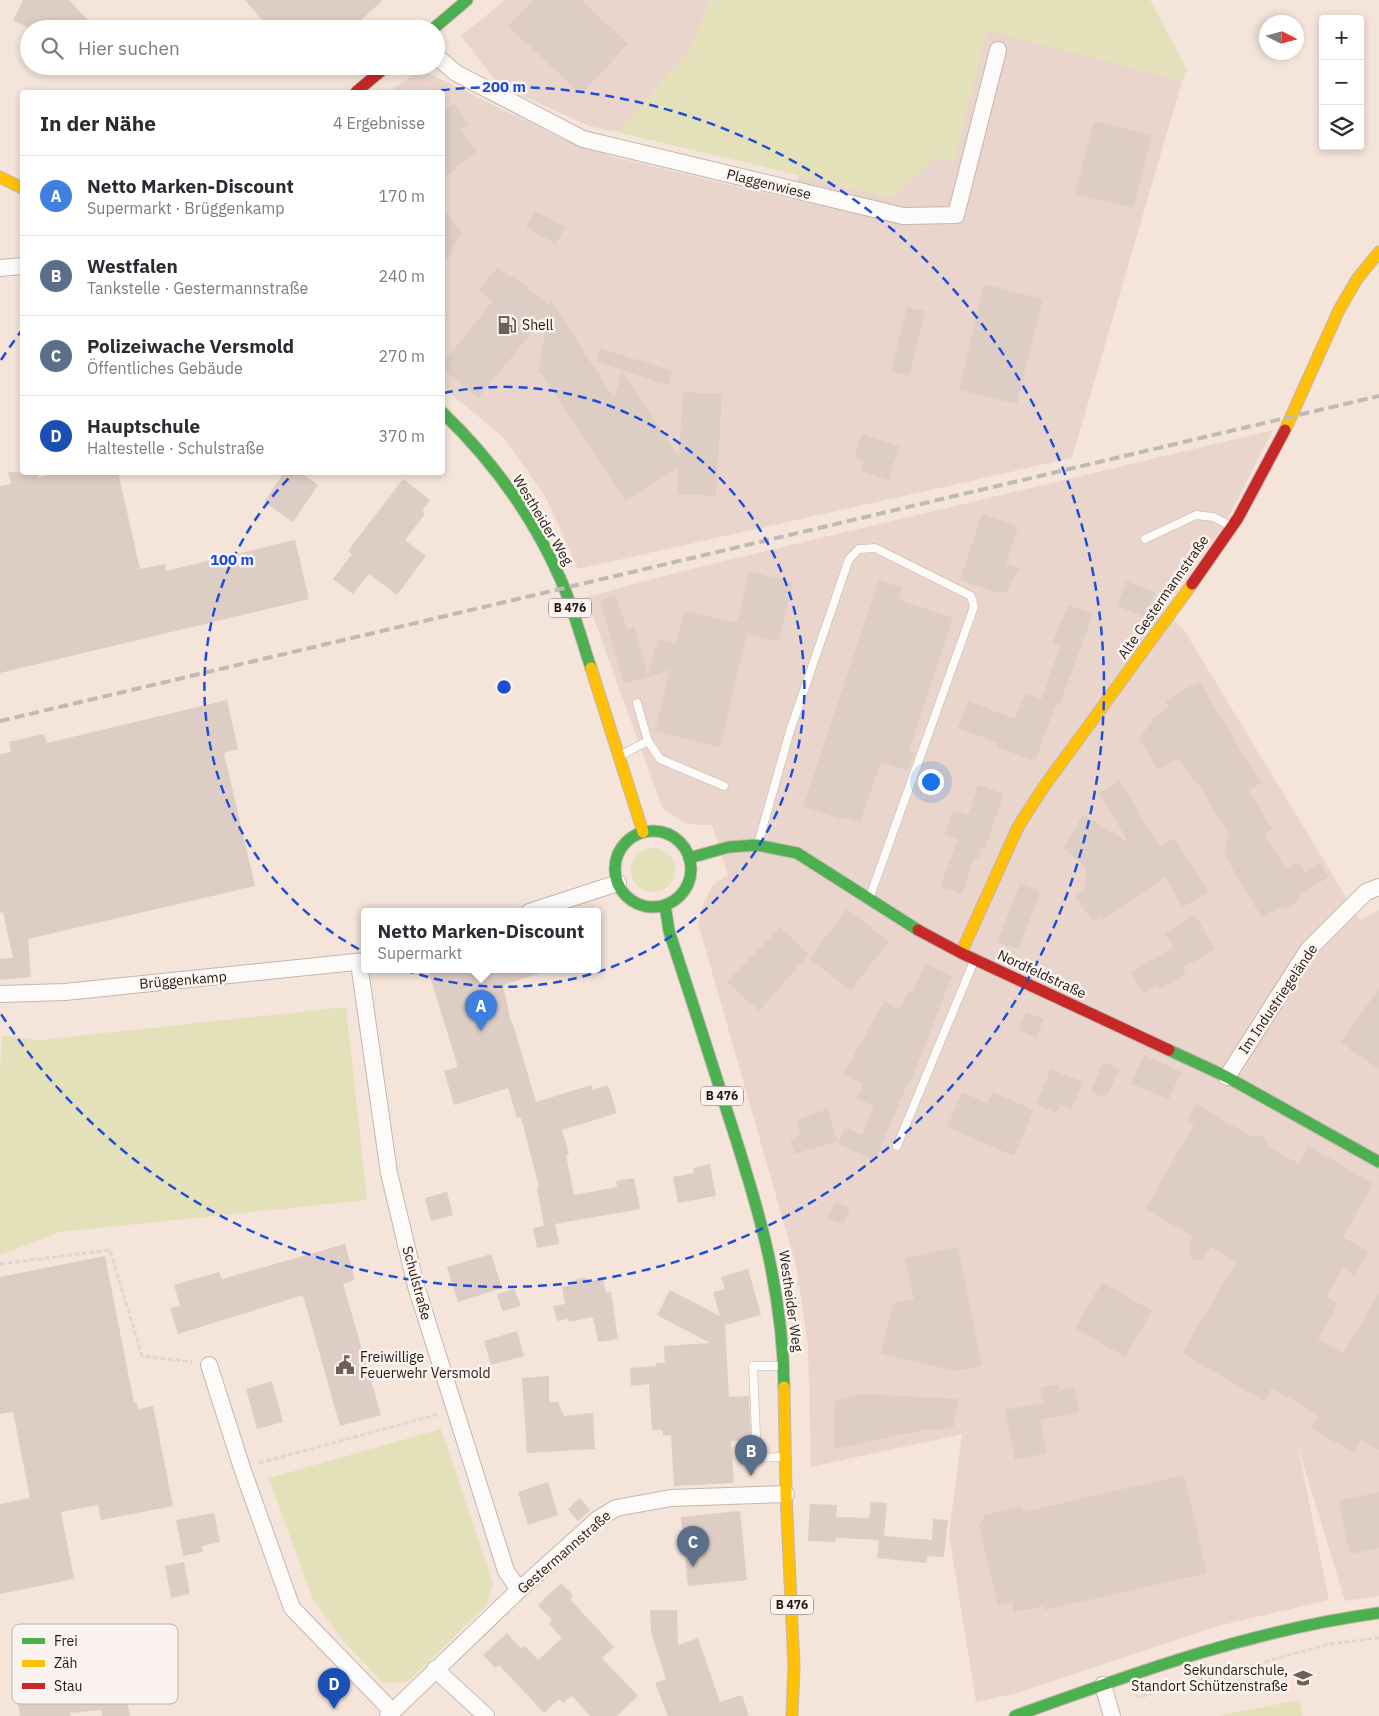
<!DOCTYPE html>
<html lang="de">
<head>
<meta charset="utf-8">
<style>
  body { margin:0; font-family:"IBM Plex Sans",sans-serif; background:#f2f2f3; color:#2b2b33 }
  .controls { position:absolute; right:15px; top:15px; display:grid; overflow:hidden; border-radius:5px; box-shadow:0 2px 8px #0003 }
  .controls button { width:45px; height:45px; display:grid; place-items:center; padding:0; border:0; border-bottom:1px solid #e1e1e2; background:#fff; color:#2b2b33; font:25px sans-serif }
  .compass { position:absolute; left:1259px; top:15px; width:45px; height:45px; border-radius:50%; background:#fff; box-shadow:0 2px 8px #0003; rotate:96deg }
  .you { position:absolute; left:930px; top:781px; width:18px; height:18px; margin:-12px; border:4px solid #fff; border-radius:50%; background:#1a73e8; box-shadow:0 0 0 8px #1a73e833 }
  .badge { display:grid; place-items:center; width:32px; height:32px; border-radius:50%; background:#6e6057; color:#fff; font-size:16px; font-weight:700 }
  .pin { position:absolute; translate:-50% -41px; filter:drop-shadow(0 1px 2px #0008) }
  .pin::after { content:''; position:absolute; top:26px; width:18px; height:15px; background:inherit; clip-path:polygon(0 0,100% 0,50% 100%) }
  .popup { position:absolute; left:361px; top:908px; width:240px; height:65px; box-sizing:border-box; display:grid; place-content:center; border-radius:5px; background:#fff; filter:drop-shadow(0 1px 4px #0005); font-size:16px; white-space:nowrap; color:#7c7c81 }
  .popup b { font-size:19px; color:#2b2b33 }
  .popup::after { content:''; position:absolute; left:50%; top:100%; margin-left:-10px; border:10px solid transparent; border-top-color:#fff }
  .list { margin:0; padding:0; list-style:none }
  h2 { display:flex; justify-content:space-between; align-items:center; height:65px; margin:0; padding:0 20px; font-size:21px }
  h2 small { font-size:16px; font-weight:400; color:#7c7c81 }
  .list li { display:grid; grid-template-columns:32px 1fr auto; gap:15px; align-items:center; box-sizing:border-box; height:80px; padding:0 20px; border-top:1px solid #e1e1e2 }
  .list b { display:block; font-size:19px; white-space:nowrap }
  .list p { margin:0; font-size:16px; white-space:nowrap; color:#7c7c81 }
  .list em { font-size:16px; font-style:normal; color:#7c7c81 }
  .icon { flex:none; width:28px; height:28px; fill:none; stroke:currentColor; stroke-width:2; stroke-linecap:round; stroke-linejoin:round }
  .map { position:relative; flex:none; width:1379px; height:1716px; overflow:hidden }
  .search { position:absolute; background:#fff; box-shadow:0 2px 8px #0003; left:20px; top:20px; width:425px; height:55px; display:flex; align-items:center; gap:12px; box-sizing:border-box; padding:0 18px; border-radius:28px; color:#7c7c81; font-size:19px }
  .panel { position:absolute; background:#fff; box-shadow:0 2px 8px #0003; left:20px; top:90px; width:425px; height:385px; border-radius:5px }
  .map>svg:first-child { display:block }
  .commercial { fill:#e9d5cb }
  .green { fill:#e4e0b9 }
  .building { fill:#decdc4 }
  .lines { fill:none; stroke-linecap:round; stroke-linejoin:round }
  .lane-casing { stroke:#c4b6ae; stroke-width:9 }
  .street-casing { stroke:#c4b6ae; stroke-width:18 }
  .fast-casing { stroke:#c4b6ae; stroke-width:13 }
  .slow-casing { stroke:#c4b6ae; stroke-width:13 }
  .jam-casing { stroke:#c4b6ae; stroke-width:13 }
  .path { stroke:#dcd7d5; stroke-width:3; stroke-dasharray:5 2.5; stroke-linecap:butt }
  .lane { stroke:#fdfbf9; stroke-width:8 }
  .street { stroke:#fdfbf9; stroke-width:16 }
  .fast { stroke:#4caf50; stroke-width:11 }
  .slow { stroke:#ffc107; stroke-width:11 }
  .jam { stroke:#c62828; stroke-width:11 }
  .rail { stroke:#bebab8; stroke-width:4; stroke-dasharray:10 5; stroke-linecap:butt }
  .ring { fill:none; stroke:#1d4ed8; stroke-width:2.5; stroke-dasharray:9 6 }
  .labels { text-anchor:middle; stroke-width:5; stroke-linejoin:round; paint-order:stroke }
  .shield { fill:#faf3ef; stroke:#665a54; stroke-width:1 }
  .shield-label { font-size:12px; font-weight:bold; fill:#261911 }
  .street-label { font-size:14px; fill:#261911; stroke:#faf3ef }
  .poi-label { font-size:14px; fill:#261911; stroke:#faf3ef; text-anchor:start }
  .key { fill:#faf3ef; stroke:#bab2ac; stroke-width:1 }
  .key-label { font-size:14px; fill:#261911 }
  .centre { fill:#1d4ed8; stroke:#faf3ef; stroke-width:2.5 }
  .ring-label { font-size:15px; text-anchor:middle; font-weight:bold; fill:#1d4ed8; stroke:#faf3ef; stroke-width:5; stroke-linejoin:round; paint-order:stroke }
</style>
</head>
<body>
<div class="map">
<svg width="1379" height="1716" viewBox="0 0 1379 1716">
  <rect width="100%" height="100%" fill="#f4e4da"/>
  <g class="commercial">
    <path d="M505,0H711L688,53L617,132L589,126L499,85L461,36Z"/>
    <path d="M987,30L1182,81L1072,458L578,569L546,498L506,440L443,387L442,92H390L420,69L577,146L618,158L793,200L799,175L891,197L938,157L953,163Z"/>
    <path d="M1273,430L1226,522L1164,610L1184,630L1360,920L1379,910V1596L1345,1601L1297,1443L1329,1600L1218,1626L1017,1693L976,1702L949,1534L962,1434L811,1467L808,1347L797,1269L698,923L705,900L713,885L728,875L712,825H697L683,822L662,807L586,597L687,570Z"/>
  </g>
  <g class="green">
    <path d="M711,0H1150L1187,70L1182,81L987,31L953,163L938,157L891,197L617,132L688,53Z"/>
    <circle cx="653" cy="870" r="22"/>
    <path d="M346,1007L367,1200L60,1232L0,1255V1070L2,1036L40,1040Z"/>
    <path d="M441,1429L493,1583L486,1606L407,1682L383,1683L340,1637L312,1597L269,1478Z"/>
    <path d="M1299,1700L1302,1716H1218Z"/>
  </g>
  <g class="building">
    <path d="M23,0H69L96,29H30L13,20Z"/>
    <path d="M245,0H383L351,29H270Z"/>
    <path d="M533,0H581L628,44L581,94L508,26Z"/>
    <path d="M454,104L469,124L460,130L477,151L442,179V108L445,111Z"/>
    <path d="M1094,121L1152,135L1134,208L1075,194Z"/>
    <path d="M442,208L462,232L442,268Z"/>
    <path d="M535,211L565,227L556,244L526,228Z"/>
    <path d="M498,267L510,277L512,275L549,305L550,299L614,398L622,371L679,457L683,392L722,394L716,496L677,494L679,467L625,501L542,374L538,373L548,313L478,398L442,368V364L493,301L479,289Z"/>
    <path d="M984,284L1043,299L1017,404L959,390Z"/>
    <path d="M907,307L925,311L909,376L891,371Z"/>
    <path d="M600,348L672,371L668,385L596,362Z"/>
    <path d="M862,434L899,446L889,480L861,471L864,461L854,458Z"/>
    <path d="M8,472H36L38,478L59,472H118L140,569L165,564L166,571L295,540L309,599L0,673V486L11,484Z"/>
    <path d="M284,472H300L318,485L293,522L264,502Z"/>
    <path d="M403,479L430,500L422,511L425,514L405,540L426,556L397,595L369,574L353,594L333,579L352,554L348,551Z"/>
    <path d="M982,514L1018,527L1006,564L1019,568L1006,593L998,590L997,593L960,580Z"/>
    <path d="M749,571L793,583L778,642L747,634L720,747L655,731L670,670L624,684L600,600L615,595L627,629L634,626L648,674L658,639L676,644L684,611L737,623Z"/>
    <path d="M879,580L902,588L899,600L953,618L909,751L914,753L908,771L881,762L860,822L844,817L843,820L803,807Z"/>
    <path d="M1126,581L1155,592L1145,617L1117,606Z"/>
    <path d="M1068,605L1093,614L1059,706L1056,704L1035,761L997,747L998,743L958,728L968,701L1015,719L1025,693L1041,699L1060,647L1052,644Z"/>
    <path d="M1199,681L1261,783L1249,791L1272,829L1265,834L1286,869L1298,862L1305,872L1320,862L1329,877L1299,895L1298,901L1286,908L1280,907L1262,918L1225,856L1228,833L1197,782L1195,783L1179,758L1158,770L1139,739L1154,717L1170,708L1165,701Z"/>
    <path d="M227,700L238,749L224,753L255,886L28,939L31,977L0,980V959L13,958L3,912L0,913V754L11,752L9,742L44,734L47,743Z"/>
    <path d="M1120,781L1160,847L1175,838L1208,892L1183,907L1165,877L1102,921L1100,917L1093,922L1075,897L1084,890L1086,868L1064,848L1083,814L1129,843L1099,793Z"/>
    <path d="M978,785L1004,794L985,848L982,847L978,859L974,858L962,894L940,887L958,839L945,835L953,810L968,815Z"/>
    <path d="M1020,883L1039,890V897L1018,949L997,943Z"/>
    <path d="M847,909L889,941L851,990L809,959Z"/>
    <path d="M1195,915L1215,949L1183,968L1186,972L1178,978L1160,989L1158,985L1143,994L1131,972L1174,947L1165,933Z"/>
    <path d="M780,927L809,954L759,1011L727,982Z"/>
    <path d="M925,964L952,976L909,1086L907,1085L875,1160L838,1144L845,1127L862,1135L874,1106L857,1099L863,1084L844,1073L884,1001L900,1010L909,990L913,992Z"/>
    <path d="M428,970H538V974L503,985L511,1022L512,1021L536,1102L591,1085L593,1090L608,1085L617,1113L562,1130L569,1154L566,1155L574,1195L617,1187L616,1181L634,1178L640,1209L555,1224L559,1244L537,1248L533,1228L544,1226L537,1187H539L521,1117L517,1118L508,1088L454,1105L444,1071L458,1067Z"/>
    <path d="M1379,988V1069L1341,1043Z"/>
    <path d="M1026,1012L1044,1019L1036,1038L1019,1030Z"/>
    <path d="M1144,1055L1181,1072L1169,1099L1131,1084Z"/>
    <path d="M1103,1062L1119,1069L1106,1098L1091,1092Z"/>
    <path d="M1051,1069L1083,1082L1071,1110L1060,1105L1056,1113L1036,1104Z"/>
    <path d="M962,1092L987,1103L992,1092L1034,1110L1014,1156L947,1127Z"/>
    <path d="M1196,1104L1252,1137L1259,1135L1266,1139L1268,1146L1299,1164L1309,1146L1373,1184L1343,1237L1368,1252L1355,1275L1343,1268L1326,1296L1338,1304L1318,1339L1343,1353L1379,1293V1450L1361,1440L1354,1453L1311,1428L1318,1415L1272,1388L1264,1401L1182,1353L1236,1262L1211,1247L1203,1259L1193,1260L1188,1251L1192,1236L1145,1209L1194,1124L1187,1120Z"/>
    <path d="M827,1109L838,1141L795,1154L790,1139L800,1135L796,1120Z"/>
    <path d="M710,1164L716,1196L678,1203L673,1177L694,1173L693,1168Z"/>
    <path d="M447,1192L453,1215L431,1221L425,1198Z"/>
    <path d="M835,1201L850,1208L843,1224L828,1218Z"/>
    <path d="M345,1244L355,1280L343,1284L381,1415L340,1426L303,1295L178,1334L170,1308L180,1306L174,1285L219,1272L222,1279Z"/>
    <path d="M958,1247L982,1366L956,1371L881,1354L893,1303L914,1299L905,1258Z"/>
    <path d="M491,1254L502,1288L458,1302L447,1267Z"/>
    <path d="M105,1256L134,1403L137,1402L138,1409L153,1406L173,1506L101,1520L98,1505L61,1512L74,1579L0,1594V1504L30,1498L13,1412L0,1414V1277Z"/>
    <path d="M748,1269L761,1315L725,1325L729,1397L749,1396L751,1440L731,1441L734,1483L674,1486L671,1435L663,1436V1430H652L649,1384L631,1386L630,1368L657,1366L656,1363H665L664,1346L710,1343L657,1315L670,1290L720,1316L713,1292L725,1289L721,1277Z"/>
    <path d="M584,1277L590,1281L603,1279L606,1293L611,1292L618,1339L598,1342L593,1317L569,1322L568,1319L557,1321L553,1306L565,1304L562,1287L573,1285L577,1279Z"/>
    <path d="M1102,1282L1152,1311L1125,1357L1075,1328Z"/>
    <path d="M514,1289L521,1306L502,1311L497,1294Z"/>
    <path d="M517,1331L524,1356L491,1365L484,1341Z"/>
    <path d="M549,1376V1402H558L564,1416L593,1413L595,1449L527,1453L522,1378Z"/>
    <path d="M272,1381L283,1422L257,1429L246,1389Z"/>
    <path d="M1058,1384L1060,1390L1074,1387L1079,1412L1040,1420L1047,1453L1015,1460L1005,1410L1043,1403L1040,1388Z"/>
    <path d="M862,1394L958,1399L954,1426L934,1431L933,1428L834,1449L835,1400Z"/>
    <path d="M1184,1475L1207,1573L1045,1610L1044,1606L1014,1612L1012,1602L998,1606L979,1525L985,1515L1021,1506L1023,1512Z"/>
    <path d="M548,1482L558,1515L528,1525L518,1492Z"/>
    <path d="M1379,1492V1548L1350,1554L1338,1501Z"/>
    <path d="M580,1498L590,1510L578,1521L568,1509Z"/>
    <path d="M871,1502L887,1503L884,1536L932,1540L933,1519L948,1520L944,1557L927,1556L926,1563L877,1558L879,1540L836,1538L835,1542L808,1541L810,1504L837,1505L836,1517L869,1518Z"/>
    <path d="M740,1511L747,1580L688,1586L681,1517Z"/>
    <path d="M214,1513L220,1542L202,1546L203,1552L183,1556L176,1520Z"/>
    <path d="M184,1562L190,1594L171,1598L165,1566Z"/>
    <path d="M561,1583L573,1595L570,1599L614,1647L602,1658L638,1696L617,1716H590L572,1696L563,1703L559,1699L544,1713L499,1665L495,1668L483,1655L507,1633L521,1649L525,1646L538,1660L562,1638L549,1624L552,1620L538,1605Z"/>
    <path d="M650,1610H677L678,1645L698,1638L720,1702L742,1695L749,1716H668L655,1683L666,1679L651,1632Z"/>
    <path d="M74,1653L83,1698L125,1690L130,1716H102L101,1710L70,1713L71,1716H20L12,1674L36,1669L34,1661Z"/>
  </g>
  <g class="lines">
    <g class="lane-casing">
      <g id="lane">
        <path d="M1145,539L1196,515L1213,517L1231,526"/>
        <path d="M637,703L648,741L660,759L724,786"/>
        <path d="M621,755L648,741"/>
        <path d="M758,844L790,731L849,559L859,549L875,548L971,596L974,607L869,899"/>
        <path d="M897,1146L974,961"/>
        <path d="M780,1366H753L757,1458L781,1457"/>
      </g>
    </g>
    <g class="street-casing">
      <g id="street">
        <path d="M436,56L456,73L583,139L903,216L956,215L998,50"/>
        <path d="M0,268L22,266"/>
        <path d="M529,912L618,883"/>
        <path d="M359,963L389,1173L416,1286L506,1571L519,1590"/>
        <path d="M0,994L65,992L365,961"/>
        <path d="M1227,1077L1308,950L1366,892L1379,887"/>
        <path d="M209,1365L242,1468L292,1608L392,1711"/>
        <path d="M435,1669L486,1716"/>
        <path d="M1103,1685L1112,1716"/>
        <path d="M388,1716L519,1590L598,1519L616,1508L671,1498L786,1494"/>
      </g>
    </g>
    <g class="fast-casing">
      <g id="fast">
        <path d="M433,29L467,0"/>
        <path d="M442,412C491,459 532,515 560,578C573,607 581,638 591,668"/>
        <circle cx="653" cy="869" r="38"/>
        <path d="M689,858L729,847L757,845L797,853L918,930"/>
        <path d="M665,905L669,931C688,989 707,1047 725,1105C756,1200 783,1285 784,1387"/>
        <path d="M1169,1050L1227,1077L1379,1162"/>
        <path d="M1015,1716C1135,1673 1252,1630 1379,1613"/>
      </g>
    </g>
    <g class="slow-casing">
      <g id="slow">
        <path d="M0,177L22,188"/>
        <path d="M1285,430L1339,310L1357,279L1379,252"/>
        <path d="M591,668L643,832"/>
        <path d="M961,953L1018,827L1043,788L1192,584"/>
        <path d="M784,1387L786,1494L794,1666L792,1716"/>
      </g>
    </g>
    <g class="jam-casing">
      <g id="jam">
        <path d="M356,92L387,66"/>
        <path d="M1192,584L1238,518L1285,430"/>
        <path d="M918,930L961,953L1169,1050"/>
      </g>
    </g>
    <g class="path">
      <path d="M0,1264L110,1250L142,1356L192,1362"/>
      <path d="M797,1284L836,1276L848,1266L893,1157"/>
      <path d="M259,1463L439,1414"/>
      <path d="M1135,1695L1139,1697L1329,1644L1379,1638"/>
    </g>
    <use href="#lane" class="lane"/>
    <use href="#street" class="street"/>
    <use href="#fast" class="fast"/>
    <use href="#slow" class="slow"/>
    <use href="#jam" class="jam"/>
    <path class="rail" d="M0,721L1379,396"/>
  </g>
  <g class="ring">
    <path d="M444 393A300 300 0 1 1 294 473"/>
    <path d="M1 360A600 600 0 0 1 22 330M426 92A600 600 0 1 1 1 1014"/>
  </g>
  <defs>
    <g id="fuel-bare" transform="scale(1.5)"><path d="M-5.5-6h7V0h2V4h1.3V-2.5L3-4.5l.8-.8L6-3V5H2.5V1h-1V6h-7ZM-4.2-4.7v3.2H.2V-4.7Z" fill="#6e6057" stroke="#faf3ef" stroke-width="2.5" paint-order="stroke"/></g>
    <g id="civic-bare" transform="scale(1.5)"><path d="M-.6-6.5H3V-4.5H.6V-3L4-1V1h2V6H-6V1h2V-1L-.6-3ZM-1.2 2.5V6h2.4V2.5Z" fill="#6e6057" stroke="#faf3ef" stroke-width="2.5" paint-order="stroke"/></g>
    <g id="school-bare" transform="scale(1.5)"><path d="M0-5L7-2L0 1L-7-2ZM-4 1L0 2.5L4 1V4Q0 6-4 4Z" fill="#6e6057" stroke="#faf3ef" stroke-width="2.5" paint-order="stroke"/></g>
  </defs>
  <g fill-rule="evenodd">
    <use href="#fuel-bare" x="507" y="325"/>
    <use href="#civic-bare" x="345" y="1365"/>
    <use href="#school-bare" x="1303" y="1678"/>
  </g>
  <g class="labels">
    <g class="shield">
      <rect x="549" y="598.5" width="42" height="19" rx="4"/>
      <rect x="701" y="1086.5" width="42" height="19" rx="4"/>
      <rect x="771" y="1595.5" width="42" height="19" rx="4"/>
    </g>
    <g class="shield-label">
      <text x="570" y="612">B 476</text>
      <text x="722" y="1100">B 476</text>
      <text x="792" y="1609">B 476</text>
    </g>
    <g class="street-label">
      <text transform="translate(769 184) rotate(14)" y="5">Plaggenwiese</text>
      <text transform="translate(543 520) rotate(59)" y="5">Westheider Weg</text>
      <text transform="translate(1163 597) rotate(-55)" y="5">Alte Gestermannstraße</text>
      <text transform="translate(1042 974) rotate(25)" y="5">Nordfeldstraße</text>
      <text transform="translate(183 980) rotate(-5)" y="5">Brüggenkamp</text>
      <text transform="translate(1278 999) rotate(-56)" y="5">Im Industriegelände</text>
      <text transform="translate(417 1283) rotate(75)" y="5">Schulstraße</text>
      <text transform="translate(791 1301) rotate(82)" y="5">Westheider Weg</text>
      <text transform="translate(564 1552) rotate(-41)" y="5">Gestermannstraße</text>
    </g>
    <g class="poi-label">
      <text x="522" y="330">Shell</text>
      <text x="360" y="1362">Freiwillige<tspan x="360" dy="16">Feuerwehr Versmold</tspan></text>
      <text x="1288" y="1675" text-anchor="end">Sekundarschule,<tspan x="1288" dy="16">Standort Schützenstraße</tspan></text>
    </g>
  </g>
  <rect x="12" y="1624" width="166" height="80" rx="8" class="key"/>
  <rect x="22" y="1638" width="23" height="6" fill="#4caf50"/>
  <rect x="22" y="1660" width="23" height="7" fill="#ffc107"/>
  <rect x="22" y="1683" width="23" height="6" fill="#c62828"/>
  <g class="key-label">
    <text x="54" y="1646">Frei</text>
    <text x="54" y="1668">Zäh</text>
    <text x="54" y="1691">Stau</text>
  </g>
  <circle cx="504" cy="687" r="8" class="centre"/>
  <g class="ring-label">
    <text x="504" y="92">200 m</text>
    <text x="232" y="565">100 m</text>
  </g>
</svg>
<div class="controls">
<button>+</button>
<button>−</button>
<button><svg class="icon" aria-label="layers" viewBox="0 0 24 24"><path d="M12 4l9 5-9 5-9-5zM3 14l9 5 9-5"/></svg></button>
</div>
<svg class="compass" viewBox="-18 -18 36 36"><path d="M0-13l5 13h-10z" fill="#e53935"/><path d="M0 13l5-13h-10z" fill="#7c7c81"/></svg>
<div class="you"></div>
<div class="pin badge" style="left:481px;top:1031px;background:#3f7fe0">A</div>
<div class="popup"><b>Netto Marken-Discount</b>Supermarkt</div>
<div class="pin badge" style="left:751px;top:1476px;background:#5c6f8a">B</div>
<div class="pin badge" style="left:693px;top:1567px;background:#5c6f8a">C</div>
<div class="pin badge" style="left:334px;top:1709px;background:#1a4fb4">D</div>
<div class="search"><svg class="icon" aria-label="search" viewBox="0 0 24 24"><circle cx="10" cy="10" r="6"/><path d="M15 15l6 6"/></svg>Hier suchen</div>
<section class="panel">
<h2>In der Nähe<small>4 Ergebnisse</small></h2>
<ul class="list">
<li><span class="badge" style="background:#3f7fe0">A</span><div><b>Netto Marken-Discount</b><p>Supermarkt · Brüggenkamp</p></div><em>170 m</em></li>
<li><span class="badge" style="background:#5c6f8a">B</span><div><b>Westfalen</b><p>Tankstelle · Gestermannstraße</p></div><em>240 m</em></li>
<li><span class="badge" style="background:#5c6f8a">C</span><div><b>Polizeiwache Versmold</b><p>Öffentliches Gebäude</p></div><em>270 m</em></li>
<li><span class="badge" style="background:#1a4fb4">D</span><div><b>Hauptschule</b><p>Haltestelle · Schulstraße</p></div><em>370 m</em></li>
</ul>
</section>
</div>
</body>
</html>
